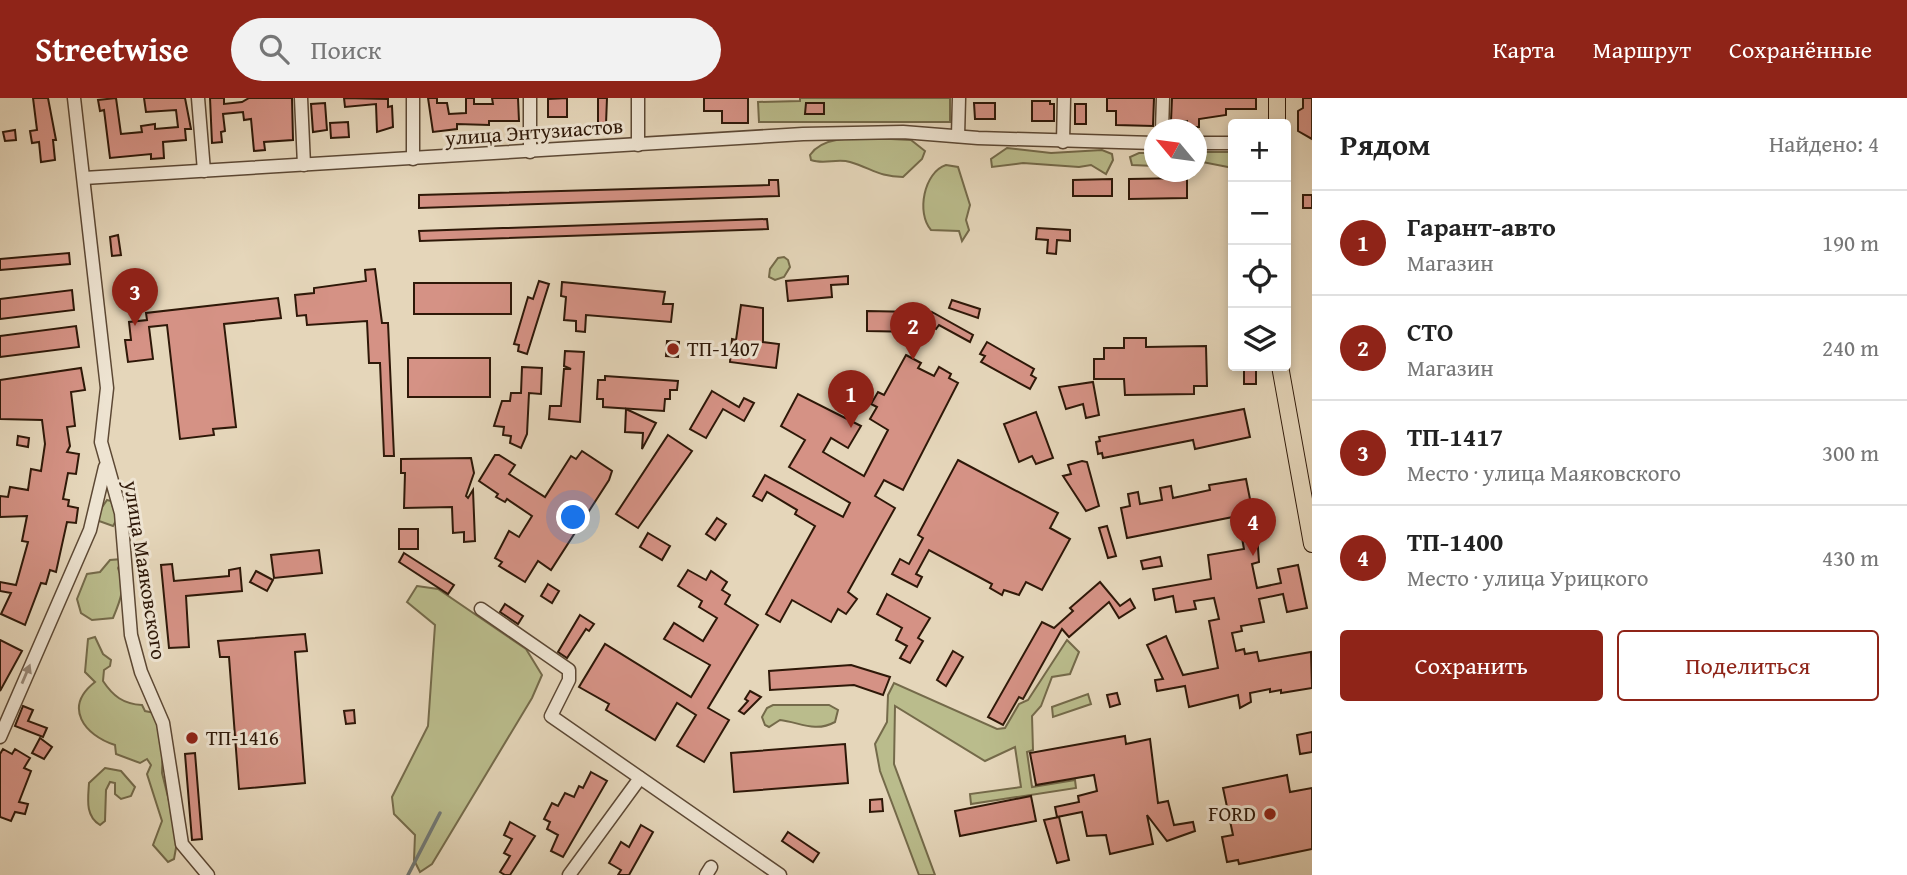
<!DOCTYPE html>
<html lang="ru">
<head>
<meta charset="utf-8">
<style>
  body { margin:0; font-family:"Gentium Book Plus",serif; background:#f2f2f2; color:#222 }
  .controls { position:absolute; right:21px; top:21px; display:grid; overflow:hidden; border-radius:7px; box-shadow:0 4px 10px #0003 }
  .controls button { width:63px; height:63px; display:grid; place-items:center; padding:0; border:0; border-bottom:2px solid #e0e0e0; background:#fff; color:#222; font:35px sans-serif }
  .compass { position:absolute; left:1144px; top:21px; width:63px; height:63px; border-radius:50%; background:#fff; box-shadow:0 4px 10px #0003; rotate:299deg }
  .you { position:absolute; left:574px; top:420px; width:24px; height:24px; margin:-18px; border:5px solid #fff; border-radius:50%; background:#1a73e8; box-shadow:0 0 0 10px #1a73e833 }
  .badge { display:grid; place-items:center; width:46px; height:46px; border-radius:50%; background:#8f2418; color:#fff; font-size:23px; font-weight:700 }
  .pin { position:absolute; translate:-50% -58px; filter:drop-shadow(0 2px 4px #0008) }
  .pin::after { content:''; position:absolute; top:37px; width:24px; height:21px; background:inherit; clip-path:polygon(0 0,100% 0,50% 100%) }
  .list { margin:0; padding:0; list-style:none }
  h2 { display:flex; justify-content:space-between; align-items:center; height:91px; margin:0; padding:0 28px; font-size:30px }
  h2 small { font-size:23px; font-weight:400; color:#767676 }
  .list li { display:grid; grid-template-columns:46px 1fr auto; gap:21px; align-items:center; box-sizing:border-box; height:105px; padding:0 28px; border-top:2px solid #e0e0e0 }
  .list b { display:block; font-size:26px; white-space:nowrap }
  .list p { margin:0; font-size:23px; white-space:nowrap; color:#767676 }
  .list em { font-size:23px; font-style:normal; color:#767676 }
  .actions { display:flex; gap:14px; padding:21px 28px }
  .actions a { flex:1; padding:16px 0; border:2px solid #8f2418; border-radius:7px; text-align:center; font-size:24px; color:#8f2418 }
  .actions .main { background:#8f2418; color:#fff }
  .icon { flex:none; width:38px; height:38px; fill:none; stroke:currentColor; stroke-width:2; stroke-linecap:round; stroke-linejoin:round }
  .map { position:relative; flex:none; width:1312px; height:777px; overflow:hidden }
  header { display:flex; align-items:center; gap:42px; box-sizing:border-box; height:98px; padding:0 35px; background:#8f2418; color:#fff }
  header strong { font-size:33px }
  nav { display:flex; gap:38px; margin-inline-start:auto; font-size:24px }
  .search { width:490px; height:63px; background:#f2f2f2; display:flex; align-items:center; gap:18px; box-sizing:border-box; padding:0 24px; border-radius:38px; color:#767676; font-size:26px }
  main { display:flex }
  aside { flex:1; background:#fff }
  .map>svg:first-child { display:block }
  .green { fill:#babc8c; stroke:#746a4a; stroke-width:2 }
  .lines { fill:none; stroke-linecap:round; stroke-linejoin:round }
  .stream { stroke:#707774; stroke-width:3.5 }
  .building { fill:#d59285; stroke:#2e1808; stroke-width:2 }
  .minor-casing { stroke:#5c4834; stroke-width:15 }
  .major-casing { stroke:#2e1808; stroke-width:18 }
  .minor { stroke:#eee4d2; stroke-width:12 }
  .major { stroke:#e5d6ba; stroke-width:16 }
  .oneway { fill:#988877 }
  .poi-dot { fill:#8f2418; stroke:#eee4d2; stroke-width:2.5 }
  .labels { text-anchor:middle; stroke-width:6; stroke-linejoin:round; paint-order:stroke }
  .street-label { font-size:21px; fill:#2e1808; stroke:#eee4d2 }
  .poi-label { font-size:21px; fill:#2e1808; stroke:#eee4d2; text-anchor:start }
</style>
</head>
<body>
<header>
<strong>Streetwise</strong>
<div class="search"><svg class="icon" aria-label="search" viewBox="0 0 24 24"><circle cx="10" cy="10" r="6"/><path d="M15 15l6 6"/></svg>Поиск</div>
<nav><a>Карта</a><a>Маршрут</a><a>Сохранённые</a></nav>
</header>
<main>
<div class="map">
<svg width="1312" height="777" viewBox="0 0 1312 777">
  <rect width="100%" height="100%" fill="#e5d6ba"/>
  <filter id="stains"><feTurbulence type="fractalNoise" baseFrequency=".00286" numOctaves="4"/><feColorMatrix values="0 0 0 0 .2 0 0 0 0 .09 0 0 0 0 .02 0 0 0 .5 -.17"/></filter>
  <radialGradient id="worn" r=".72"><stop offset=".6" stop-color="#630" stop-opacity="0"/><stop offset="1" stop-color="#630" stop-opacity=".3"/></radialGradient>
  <g class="green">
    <path d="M800,0H950V24H759L758,4L800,3Z"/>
    <path d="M891,41L911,42L925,53L922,61L903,79C879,79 871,70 850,64C837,60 824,67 811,62L810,57C826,34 866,42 891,41Z"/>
    <path d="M1007,50L1051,55L1102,52L1112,56L1113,62L1106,76L1091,67L1079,69L1023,65L992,69L991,61Z"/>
    <path d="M1197,54H1233V70L1197,63Z"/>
    <path d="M1139,55H1154V68L1132,67L1130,59Z"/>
    <path d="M946,67L958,69L970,107L966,122L969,132L962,143L959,133L931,132C916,115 924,74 946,67Z"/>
    <path d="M784,159L788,162L790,169L784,179L775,182L769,179L770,171L778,160Z"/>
    <path d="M107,402L111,403L117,421L113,428L99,423L98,415Z"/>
    <path d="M123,461L118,470C126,489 121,501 113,520L92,522L81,515L77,501L87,476L100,474L110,462Z"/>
    <path d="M417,488L438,491L526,551L542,577L532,600L432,766L420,774L414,762L415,737L394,716L392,699L428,628L435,527L407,504Z"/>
    <path d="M95,539L103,556L111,562L110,568L104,572L103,583C113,598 123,606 142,607L145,613L155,615L163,643L162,675L178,739L174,761L168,764L153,747L162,723L147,676L151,667L147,661L140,665L116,656L115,647C84,637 63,609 95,584L85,574L88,541Z"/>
    <path d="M1067,542L1079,554L1070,576L1052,579L1041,608L1032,618L1033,652L1027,654L1032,689L1075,682L1076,690L971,706L970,696L1021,689L1015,649L985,663L895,608L894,666L935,777H919L880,673L875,646L887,624L888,597L894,585L997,631L1005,630L1019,606L1028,602Z"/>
    <path d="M1088,596L1091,606L1053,619L1052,609Z"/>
    <path d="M773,607H829L838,612L835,624C815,635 799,624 780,622L769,629L765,627L762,619L767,610Z"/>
    <path d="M105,670L121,673L135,689L131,698L121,701L115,696V685L110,684L106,692L105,723L100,727C85,718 88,701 89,685Z"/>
  </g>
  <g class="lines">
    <path class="stream" d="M408,777L440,715"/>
  </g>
  <g class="building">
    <path d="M33,0H48L56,42H53L55,62L41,64L39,44L32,45L30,33L37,32Z"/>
    <path d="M116,0L121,36L142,34L141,28L155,26V31L178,29L176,12L146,14L144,0H185L191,31H185L186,42L163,44L164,60L151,61V56L110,60L104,12L100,13L98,2Z"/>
    <path d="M210,0H224V6L242,4L249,0H292L293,42L264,44L265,52L254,53L251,21L244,22L243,14L223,16L225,33L221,34L222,44L212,45Z"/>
    <path d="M344,0L388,1V9L392,8L393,29L377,34L376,6L345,9Z"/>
    <path d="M428,0H437V5H447L449,16L466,15V0H474V6H493L492,0H518L519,23H489V27L457,26V31L433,34Z"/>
    <path d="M567,0V19H548V1Z"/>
    <path d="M598,0H607L606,26H598Z"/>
    <path d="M704,0H748V25H722V13H704Z"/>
    <path d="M1107,0H1154L1153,28L1116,27V13H1107Z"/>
    <path d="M1172,0H1256V11H1226V17L1199,21V29H1187V23H1171Z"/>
    <path d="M1303,0H1312V41L1298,33V13L1303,10Z"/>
    <path d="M1032,3H1050V6H1054V23H1032Z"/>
    <path d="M325,5L327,32L313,34L311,6Z"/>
    <path d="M806,5H824V16H805Z"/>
    <path d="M974,5H995V21H975Z"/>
    <rect x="1075" y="6" width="11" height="20"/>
    <path d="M348,24L349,39L331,40L330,25Z"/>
    <path d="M15,32L16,42L5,43L3,34Z"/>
    <path d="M1187,80V100L1129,101V81Z"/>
    <path d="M1112,81V98H1073V82Z"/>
    <path d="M769,82H778L779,98L419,110V97L769,87Z"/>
    <rect x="1303" y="97" width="9" height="13"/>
    <path d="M767,121L768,131L420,143L419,133Z"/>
    <path d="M1037,130L1070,132V143L1057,142L1056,156L1047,155L1048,142L1036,141Z"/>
    <path d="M118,137L121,157L112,158L110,139Z"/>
    <path d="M69,155L70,166L0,172V161Z"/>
    <path d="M375,171L382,225H388L394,358H384L380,265H369L367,223L307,227L306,217L297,218L295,197L314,195V190L366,183L365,172Z"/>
    <path d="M848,178V186L831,187L832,199L788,203L786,183Z"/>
    <path d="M539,183L549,186L527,256L518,253L519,247L514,246L528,199L533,201Z"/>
    <path d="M562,184L665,194L663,206H673L671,224L586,217L585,234L576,233V223L564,222L566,199L561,198Z"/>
    <rect x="414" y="185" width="97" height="31"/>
    <path d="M72,192L74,212L0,221V201Z"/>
    <path d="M278,200L281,220L224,226L236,329L213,331L214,337L180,341L167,227L149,229L153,261L128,264L125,242H131L129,224L147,222L146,215Z"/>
    <path d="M952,202L980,211L978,220L949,210Z"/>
    <path d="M741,207L763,210V244L779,246L776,270L730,264L732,241L736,242Z"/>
    <path d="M867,213L916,214V234L867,233Z"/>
    <path d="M932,214L973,237L970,244L939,227L936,231L926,226Z"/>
    <path d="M76,228L79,249L0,259V238Z"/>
    <path d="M1124,240H1146V249L1206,248L1207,288H1194V296L1125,297L1124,281H1094V261H1104V250H1124Z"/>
    <path d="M667,243L679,244L678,259L666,258Z"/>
    <path d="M987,244L1034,271L1031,277L1036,280L1030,291L981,264L985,258L980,256Z"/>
    <path d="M565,253L584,254L580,324L549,321L550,308H561L564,271H571L564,268Z"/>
    <path d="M906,257L921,265L918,270L934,278L939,269L951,276L949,280L958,285L903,392L884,382L875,398L895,410L848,494L857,501L846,516L838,511L831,524L792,502L780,524L766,516L815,428L795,416L797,412L767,394L762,403L753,398L765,377L843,419L850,405L789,369L805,342L781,328L798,296L861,328L848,350L831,340L823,354L864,378L888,332L870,321L877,309L871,306L878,294L884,297Z"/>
    <rect x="408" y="260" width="82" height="39"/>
    <rect x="1244" y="268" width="12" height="18"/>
    <path d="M522,269L542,270L541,296L529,295L527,336L521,350L510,345L511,338L503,337L504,329L494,328L502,303H510L511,295H521Z"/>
    <path d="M81,270L85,292L71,294L75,328L67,329L70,348L67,354L79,356L76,376L68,375L63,401L69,402L68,408L78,410L76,425L67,424L56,474L50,472L46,486L41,485L25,527L1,516L11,495L0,493V484L16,487L28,444L22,443L27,418L0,419V398L8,399L10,389L28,392L31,371L41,373L45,346L42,322L0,321V282Z"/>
    <path d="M605,278L678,283L677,292H670V301H665L664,313L603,309V301H597L598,282H605Z"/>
    <path d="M1093,284L1099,317L1086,320L1083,306L1066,311L1059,289Z"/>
    <path d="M712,293L739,309L744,300L754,305L744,323L723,311L706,340L690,331Z"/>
    <path d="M626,311L656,325L642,351L643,335L625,334Z"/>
    <path d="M1244,311L1250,339L1195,351L1193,342L1103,360L1102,355L1098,356L1096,344L1100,343L1099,339Z"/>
    <path d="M1036,314L1053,360L1036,366L1032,358L1019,364L1004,326Z"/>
    <path d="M668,337L692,353L638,430L616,416Z"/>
    <path d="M18,338L29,340L28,349L17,347Z"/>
    <path d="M582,353L612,373L609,382L551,472L538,463L525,484L499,468L502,464L495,460L509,433L519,439L532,418L507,401L505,404L496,399L498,396L479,383L495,357H499L515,367L509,376L545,399L571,358L576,361Z"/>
    <path d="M471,360L474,375L466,398L468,400L473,392L475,443L464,444V434L453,435L452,409L404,410L405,375H401V361Z"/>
    <path d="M958,362L1058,415L1050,430L1070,441L1042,492L1026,484L1019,497L1004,492L1002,497L990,490L992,486L929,452L916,476L922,479L917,489L892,476L900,461L909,466L923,440L918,437Z"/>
    <path d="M1082,363L1087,364L1099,408L1086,413L1063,378L1071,376L1068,367Z"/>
    <path d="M1246,381L1257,436L1259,464L1252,466L1257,490L1281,485L1278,471L1298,467L1307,510L1287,514L1283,496L1259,501L1264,524L1241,528L1242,533L1232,535L1236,553L1244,551L1245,556L1257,554L1259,563L1311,554L1312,590L1281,595V592L1270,594V591L1250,595L1251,604L1240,610L1238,597L1189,609L1185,588L1157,593L1155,582L1163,581L1147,547L1166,538L1183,577L1218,570L1209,523L1219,521L1214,500L1194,503L1196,511L1176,514L1173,498L1155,502L1153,491L1211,481L1208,457L1244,451L1238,418L1127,440L1121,410L1130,408L1128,396L1138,394L1140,406L1162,402L1160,390L1171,388L1173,400L1210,392L1209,387Z"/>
    <path d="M717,420L726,426L715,442L706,436Z"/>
    <path d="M1107,428L1116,458L1108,460L1099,430Z"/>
    <rect x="399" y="431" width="19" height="20"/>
    <path d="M648,435L670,448L662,462L640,449Z"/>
    <path d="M319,452L322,475L274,480L271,457Z"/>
    <path d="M404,455L454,487L448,496L399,464Z"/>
    <path d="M1160,459L1162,468L1143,471L1141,463Z"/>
    <path d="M172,466L174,483L229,478V472L240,470L242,493L186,498L189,549L169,550L161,467Z"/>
    <path d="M688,472L706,482L711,473L727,484L722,492L730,497L725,506L758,527L708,610L729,622L704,664L677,648L696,617L677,605L655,642L606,612L609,606L579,589L605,546L691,599L710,567L664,541L674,525L703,543L717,520L699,509L702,503L678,488Z"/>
    <path d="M256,473L273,482L267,493L250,484Z"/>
    <path d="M1100,484L1120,508L1130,501L1135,510L1119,520L1109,504L1069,539L1062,531L1023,601L1019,599L1003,627L988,619L1042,524L1054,530L1073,513L1070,510Z"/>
    <path d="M548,486L559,493L552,505L541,498Z"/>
    <path d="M887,496L930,520L918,540L923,543L910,565L900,560L907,548L896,542L902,530L877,516Z"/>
    <path d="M505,506L523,518L518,526L500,514Z"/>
    <path d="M580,517L594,526L589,533L586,531L567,560L558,554Z"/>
    <path d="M305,536L307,553L295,554L305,685L239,691L229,559H220L218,543Z"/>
    <path d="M0,542L22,553L0,593Z"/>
    <path d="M953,553L963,559L946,588L937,582Z"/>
    <path d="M851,567L890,579L883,597L854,587L770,592L769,573Z"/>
    <path d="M750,593L761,599L744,616L739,613L748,603L745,601Z"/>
    <path d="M1117,595L1120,606L1110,609L1107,597Z"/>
    <path d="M23,608L33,612L28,623L47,630L43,639L15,628Z"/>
    <path d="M354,612L355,625L346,626L344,613Z"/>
    <path d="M1312,634V654L1300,656L1297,637Z"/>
    <path d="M1125,638L1126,646L1150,641L1158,705L1168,703L1174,727L1193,724L1195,733L1167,743L1147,717L1153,746L1110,756L1106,737L1087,738L1082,714L1057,719L1055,709L1079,704L1078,698L1097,693L1094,677L1036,687L1030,655Z"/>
    <path d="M40,640L52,649L44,661L32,655Z"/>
    <path d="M845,646L848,685L734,694L731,655Z"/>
    <path d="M3,651L12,656L15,651L30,660L24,670L31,673L19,704L28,706L25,716L15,714L11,723L0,719V656Z"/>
    <path d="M195,655L202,741L192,742L185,656Z"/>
    <path d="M591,674L607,683L563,759L551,753L558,737L547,731L550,724L544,721L552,705L558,708L565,695L574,699L579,688L583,690Z"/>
    <path d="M1287,677L1290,694L1312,690V751L1239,766L1238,762L1227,764L1222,739L1233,737L1223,690Z"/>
    <path d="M1031,698L1036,723L960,738L955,713Z"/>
    <path d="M882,701L883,713L870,714V702Z"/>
    <path d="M1059,719L1069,762L1057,765L1044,722Z"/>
    <path d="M510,724L535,738L510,777H505L500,774L510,758L504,755L512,741L504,737Z"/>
    <path d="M641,727L653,734L629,777H618L621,772L609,765L621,744L629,749Z"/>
    <path d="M788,734L819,755L813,764L782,743Z"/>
  </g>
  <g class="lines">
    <g class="minor-casing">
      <g id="minor">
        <path d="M74,0L107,290L101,344L121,415L131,537L141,574L163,625L182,746L208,777"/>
        <path d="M198,0L204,73"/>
        <path d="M301,0L304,67"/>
        <path d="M413,0V61"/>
        <path d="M638,0V47"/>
        <path d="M1162,32L1163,0"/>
        <path d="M958,38L959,0"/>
        <path d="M1063,44L1064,0"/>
        <path d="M1196,45H1233"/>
        <path d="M530,54V0"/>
        <path d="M84,80L803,36L903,34L978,40L1154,45"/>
        <path d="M481,511L569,572V582L551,618L780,777"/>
        <path d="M0,639L90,432L105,369"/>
        <path d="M569,777L640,680"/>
        <path d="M706,777L711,769"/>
      </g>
    </g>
    <g class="major-casing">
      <g id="major">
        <path d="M1277,0V26"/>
        <path d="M1280,268L1312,446"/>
      </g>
    </g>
    <use href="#minor" class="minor"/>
    <use href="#major" class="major"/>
  </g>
  <defs><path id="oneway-solid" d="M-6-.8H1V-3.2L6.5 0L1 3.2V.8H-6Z" transform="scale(1.75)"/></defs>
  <use class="oneway" href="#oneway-solid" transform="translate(26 576) rotate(-67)"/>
  <g class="poi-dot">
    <circle cx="673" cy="251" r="7"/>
    <circle cx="192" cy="640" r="7"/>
    <circle cx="1270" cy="716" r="7"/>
  </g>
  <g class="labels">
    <g class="street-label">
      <text transform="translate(534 34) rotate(-4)" y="7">улица Энтузиастов</text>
      <text transform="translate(145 472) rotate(81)" y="7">улица Маяковского</text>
    </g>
    <g class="poi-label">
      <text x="687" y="258">ТП-1407</text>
      <text x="206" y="647">ТП-1416</text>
      <text x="1256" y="723" text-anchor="end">FORD</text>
    </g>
  </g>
  <rect width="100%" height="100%" filter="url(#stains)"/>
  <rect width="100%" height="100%" fill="url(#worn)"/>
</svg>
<div class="controls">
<button>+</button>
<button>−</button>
<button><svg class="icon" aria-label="locate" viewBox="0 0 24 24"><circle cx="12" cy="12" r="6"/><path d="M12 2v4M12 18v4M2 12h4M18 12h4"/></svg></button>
<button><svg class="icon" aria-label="layers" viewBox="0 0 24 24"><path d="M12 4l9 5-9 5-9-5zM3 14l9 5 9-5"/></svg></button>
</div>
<svg class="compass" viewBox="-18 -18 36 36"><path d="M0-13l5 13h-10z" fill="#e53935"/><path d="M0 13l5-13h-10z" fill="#767676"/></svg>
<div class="you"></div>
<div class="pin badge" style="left:851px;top:330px">1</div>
<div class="pin badge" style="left:913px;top:262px">2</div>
<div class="pin badge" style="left:135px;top:228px">3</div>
<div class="pin badge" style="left:1253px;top:458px">4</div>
</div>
<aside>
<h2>Рядом<small>Найдено: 4</small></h2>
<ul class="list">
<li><span class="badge">1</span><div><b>Гарант-авто</b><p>Магазин</p></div><em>190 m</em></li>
<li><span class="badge">2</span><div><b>СТО</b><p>Магазин</p></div><em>240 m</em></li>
<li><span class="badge">3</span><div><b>ТП-1417</b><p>Место · улица Маяковского</p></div><em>300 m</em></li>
<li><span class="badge">4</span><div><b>ТП-1400</b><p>Место · улица Урицкого</p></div><em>430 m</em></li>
</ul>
<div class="actions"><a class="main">Сохранить</a><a>Поделиться</a></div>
</aside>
</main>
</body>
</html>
